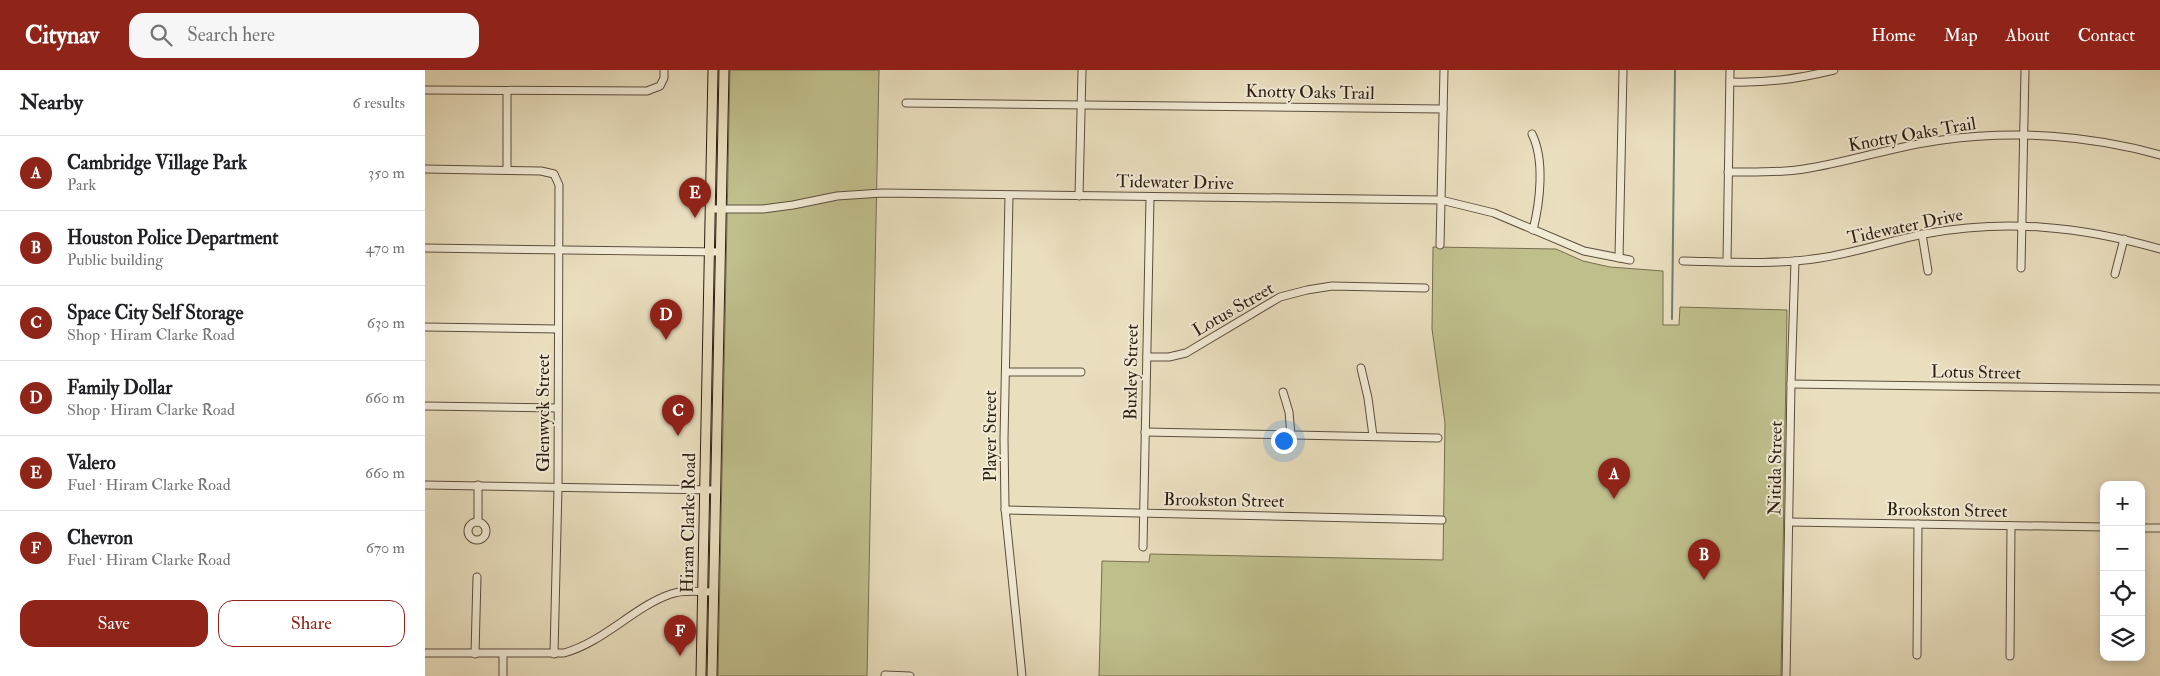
<!DOCTYPE html>
<html lang="en">
<head>
<meta charset="utf-8">
<style>
  body { margin:0; font-family:"IM FELL Double Pica",serif; background:#f6f6f6; color:#202124 }
  .controls { position:absolute; right:15px; bottom:15px; display:grid; overflow:hidden; border-radius:10px; box-shadow:0 2px 8px #0003 }
  .controls button { width:45px; height:45px; display:grid; place-items:center; padding:0; border:0; border-bottom:1px solid #e0e0e0; background:#fff; color:#202124; font:25px sans-serif }
  .you { position:absolute; left:858px; top:370px; width:18px; height:18px; margin:-12px; border:4px solid #fff; border-radius:50%; background:#1a73e8; box-shadow:0 0 0 8px #1a73e833 }
  .badge { display:grid; place-items:center; width:32px; height:32px; border-radius:50%; background:#8f2418; color:#fff; font-size:16px; font-weight:700 }
  .pin { position:absolute; translate:-50% -41px; filter:drop-shadow(0 1px 2px #0008) }
  .pin::after { content:''; position:absolute; top:26px; width:18px; height:15px; background:inherit; clip-path:polygon(0 0,100% 0,50% 100%) }
  .list { margin:0; padding:0; list-style:none }
  h2 { display:flex; justify-content:space-between; align-items:center; height:65px; margin:0; padding:0 20px; font-size:21px }
  h2 small { font-size:16px; font-weight:400; color:#757577 }
  .list li { display:grid; grid-template-columns:32px 1fr auto; gap:15px; align-items:center; box-sizing:border-box; height:75px; padding:0 20px; border-top:1px solid #e0e0e0 }
  .list b { display:block; font-size:19px; white-space:nowrap }
  .list p { margin:0; font-size:16px; white-space:nowrap; color:#757577 }
  .list em { font-size:16px; font-style:normal; color:#757577 }
  .actions { display:flex; gap:10px; padding:15px 20px }
  .actions a { flex:1; padding:11px 0; border:1px solid #8f2418; border-radius:15px; text-align:center; font-size:18px; color:#8f2418 }
  .actions .main { background:#8f2418; color:#fff }
  .icon { flex:none; width:28px; height:28px; fill:none; stroke:currentColor; stroke-width:2; stroke-linecap:round; stroke-linejoin:round }
  .map { position:relative; flex:none; width:1735px; height:606px; overflow:hidden }
  header { display:flex; align-items:center; gap:30px; box-sizing:border-box; height:70px; padding:0 25px; background:#8f2418; color:#fff }
  header strong { font-size:24px }
  nav { display:flex; gap:28px; margin-inline-start:auto; font-size:18px }
  .search { width:350px; height:45px; background:#f6f6f6; display:flex; align-items:center; gap:12px; box-sizing:border-box; padding:0 18px; border-radius:15px; color:#757577; font-size:19px }
  main { display:flex }
  aside { flex:1; background:#fff }
  .map>svg:first-child { display:block }
  .green { fill:#bfbf8c; stroke:#766e4f }
  .lines { fill:none; stroke-linecap:round; stroke-linejoin:round }
  .stream { stroke:#6d7d72; stroke-width:2 }
  .minor-casing { stroke:#5c4e3d; stroke-width:9 }
  .major-casing { stroke:#2d1e12; stroke-width:11 }
  .minor { stroke:#f1ead5; stroke-width:7 }
  .major { stroke:#e9debe; stroke-width:9 }
  .labels { text-anchor:middle; stroke-width:4; stroke-linejoin:round; paint-order:stroke }
  .street-label { font-size:18px; fill:#2d1e12; stroke:#f1ead5 }
</style>
</head>
<body>
<header>
<strong>Citynav</strong>
<div class="search"><svg class="icon" aria-label="search" viewBox="0 0 24 24"><circle cx="10" cy="10" r="6"/><path d="M15 15l6 6"/></svg>Search here</div>
<nav><a>Home</a><a>Map</a><a>About</a><a>Contact</a></nav>
</header>
<main>
<aside>
<h2>Nearby<small>6 results</small></h2>
<ul class="list">
<li><span class="badge">A</span><div><b>Cambridge Village Park</b><p>Park</p></div><em>350 m</em></li>
<li><span class="badge">B</span><div><b>Houston Police Department</b><p>Public building</p></div><em>470 m</em></li>
<li><span class="badge">C</span><div><b>Space City Self Storage</b><p>Shop · Hiram Clarke Road</p></div><em>630 m</em></li>
<li><span class="badge">D</span><div><b>Family Dollar</b><p>Shop · Hiram Clarke Road</p></div><em>660 m</em></li>
<li><span class="badge">E</span><div><b>Valero</b><p>Fuel · Hiram Clarke Road</p></div><em>660 m</em></li>
<li><span class="badge">F</span><div><b>Chevron</b><p>Fuel · Hiram Clarke Road</p></div><em>670 m</em></li>
</ul>
<div class="actions"><a class="main">Save</a><a>Share</a></div>
</aside>
<div class="map">
<svg width="1735" height="606" viewBox="0 0 1735 606">
  <rect width="100%" height="100%" fill="#e9debe"/>
  <filter id="stains"><feTurbulence type="fractalNoise" baseFrequency=".004" numOctaves="4"/><feColorMatrix values="0 0 0 0 .2 0 0 0 0 .09 0 0 0 0 .02 0 0 0 .5 -.17"/></filter>
  <radialGradient id="worn" r=".72"><stop offset=".6" stop-color="#630" stop-opacity="0"/><stop offset="1" stop-color="#630" stop-opacity=".3"/></radialGradient>
  <g class="green">
    <path d="M305,0H454L442,606H293Z"/>
    <path d="M1008,177L1131,179L1158,191L1185,197L1238,201V255H1254L1255,237L1362,240L1356,606H674L677,491L724,492L725,484L1018,490L1020,353L1007,259Z"/>
  </g>
  <g class="lines">
    <path class="stream" d="M1247,249L1250,0"/>
    <g class="minor-casing">
      <g id="minor">
        <path d="M1305,12C1344,13 1371,9 1409,0"/>
        <path d="M0,20L222,21L235,16L239,8V0"/>
        <path d="M481,33L1018,39"/>
        <path d="M1107,64C1120,90 1115,132 1108,160"/>
        <path d="M0,99L116,101L129,104L134,115L133,417L129,584"/>
        <path d="M82,100V21"/>
        <path d="M1303,102C1328,102 1354,103 1379,99C1425,92 1470,76 1517,70C1589,60 1665,65 1735,85"/>
        <path d="M584,126L579,369L580,438L597,606"/>
        <path d="M654,126L657,0"/>
        <path d="M285,139H338L368,135L412,126L457,123L1016,130L1069,143L1159,181L1205,190"/>
        <path d="M1497,164L1503,201"/>
        <path d="M1015,175L1019,0"/>
        <path d="M0,178L295,182"/>
        <path d="M1194,188L1198,0"/>
        <path d="M1258,191C1304,192 1350,195 1395,188C1430,183 1464,171 1499,164C1581,149 1655,156 1735,179"/>
        <path d="M1302,192L1305,0"/>
        <path d="M1596,198L1600,0"/>
        <path d="M1690,204L1699,169"/>
        <path d="M0,257L133,259"/>
        <path d="M722,287H744L761,283L855,227L882,220L907,216L1000,218"/>
        <path d="M936,298L943,328L948,366"/>
        <path d="M581,302H656"/>
        <path d="M1366,314L1735,319"/>
        <path d="M858,322L864,342L866,365"/>
        <path d="M0,336L133,338"/>
        <path d="M720,362L1013,368"/>
        <path d="M0,415L290,420"/>
        <path d="M580,440L1017,450"/>
        <path d="M53,452V415"/>
        <path d="M1364,452L1679,457"/>
        <circle cx="52" cy="461" r="9"/>
        <path d="M1716,458H1735"/>
        <path d="M718,477L725,127"/>
        <path d="M0,583H139C179,572 210,536 246,524C259,519 275,522 289,522"/>
        <path d="M50,584L52,507"/>
        <path d="M1492,585L1493,454"/>
        <path d="M1585,586L1586,456"/>
        <path d="M460,605L485,606"/>
        <path d="M78,606V584"/>
        <path d="M1361,606L1366,314L1370,191"/>
      </g>
    </g>
    <g class="major-casing">
      <g id="major">
        <path d="M276,606L288,0"/>
        <path d="M287,606L299,0"/>
      </g>
    </g>
    <use href="#minor" class="minor"/>
    <use href="#major" class="major"/>
  </g>
  <g class="labels">
    <g class="street-label">
      <text transform="translate(885 22) rotate(1)" y="6">Knotty Oaks Trail</text>
      <text transform="translate(1487 64) rotate(-10)" y="6">Knotty Oaks Trail</text>
      <text transform="translate(750 112) rotate(1)" y="6">Tidewater Drive</text>
      <text transform="translate(1480 156) rotate(-12)" y="6">Tidewater Drive</text>
      <text transform="translate(808 239) rotate(-30)" y="6">Lotus Street</text>
      <text transform="translate(706 302) rotate(-89)" y="6">Buxley Street</text>
      <text transform="translate(1551 302) rotate(1)" y="6">Lotus Street</text>
      <text transform="translate(118 343) rotate(-90)" y="6">Glenwyck Street</text>
      <text transform="translate(565 366) rotate(-90)" y="6">Player Street</text>
      <text transform="translate(1350 398) rotate(-89)" y="6">Nitida Street</text>
      <text transform="translate(799 430) rotate(1)" y="6">Brookston Street</text>
      <text transform="translate(1522 440) rotate(1)" y="6">Brookston Street</text>
      <text transform="translate(263 453) rotate(-89)" y="6">Hiram Clarke Road</text>
    </g>
  </g>
  <rect width="100%" height="100%" filter="url(#stains)"/>
  <rect width="100%" height="100%" fill="url(#worn)"/>
</svg>
<div class="controls">
<button>+</button>
<button>−</button>
<button><svg class="icon" aria-label="locate" viewBox="0 0 24 24"><circle cx="12" cy="12" r="6"/><path d="M12 2v4M12 18v4M2 12h4M18 12h4"/></svg></button>
<button><svg class="icon" aria-label="layers" viewBox="0 0 24 24"><path d="M12 4l9 5-9 5-9-5zM3 14l9 5 9-5"/></svg></button>
</div>
<div class="you"></div>
<div class="pin badge" style="left:1189px;top:429px">A</div>
<div class="pin badge" style="left:1279px;top:510px">B</div>
<div class="pin badge" style="left:253px;top:366px">C</div>
<div class="pin badge" style="left:241px;top:270px">D</div>
<div class="pin badge" style="left:270px;top:148px">E</div>
<div class="pin badge" style="left:255px;top:586px">F</div>
</div>
</main>
</body>
</html>
